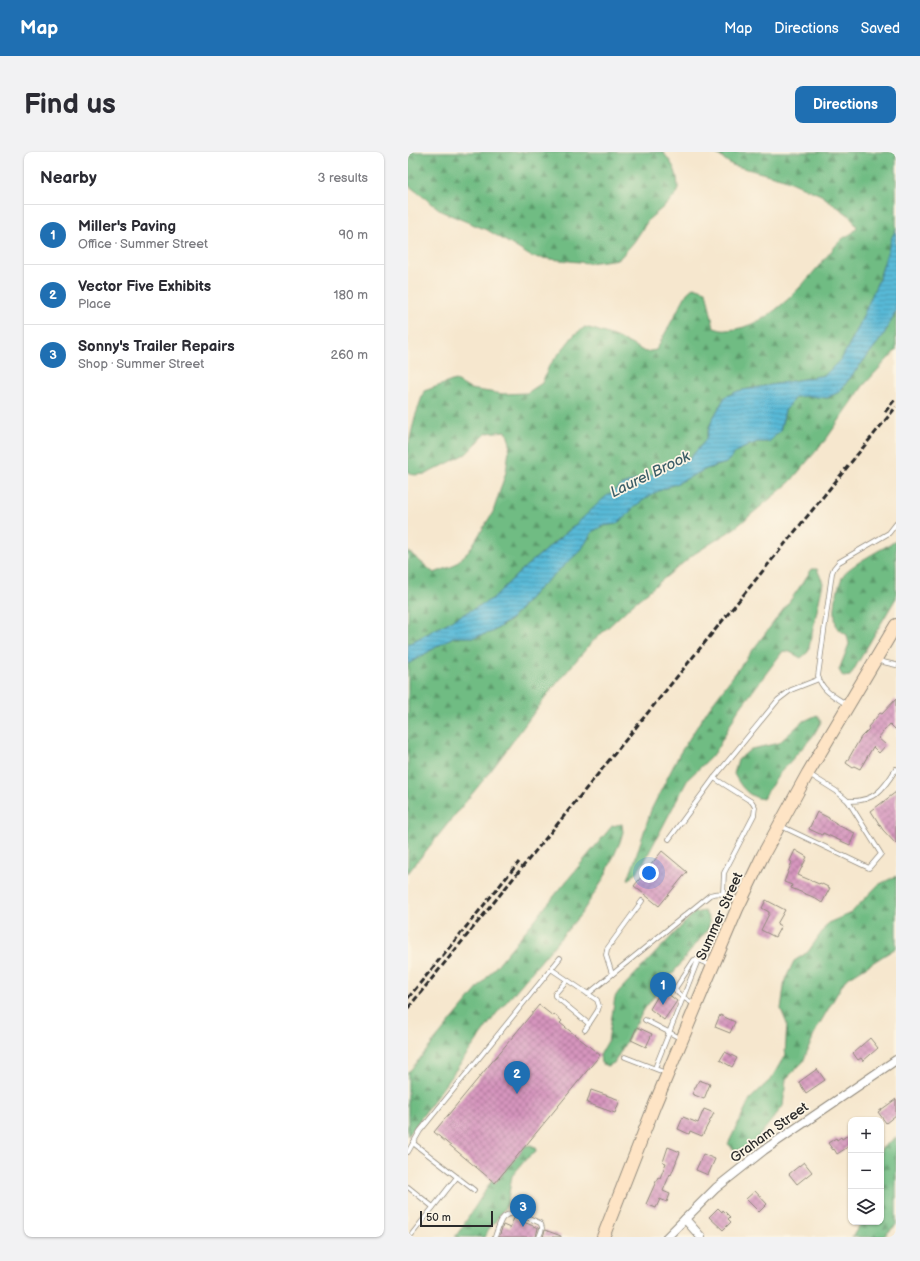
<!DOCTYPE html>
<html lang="en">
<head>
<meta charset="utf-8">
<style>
  body { margin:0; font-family:"Balsamiq Sans",sans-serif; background:#f2f2f3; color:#2b2b33 }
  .controls { position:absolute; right:12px; bottom:12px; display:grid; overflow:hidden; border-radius:8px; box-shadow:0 1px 3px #0004 }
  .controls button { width:36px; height:36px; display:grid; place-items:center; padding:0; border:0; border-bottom:1px solid #e1e1e2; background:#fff; color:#2b2b33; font:20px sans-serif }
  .scale { position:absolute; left:12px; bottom:10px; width:73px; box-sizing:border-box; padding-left:4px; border:2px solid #2b2b2b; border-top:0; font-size:11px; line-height:14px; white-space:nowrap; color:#2b2b2b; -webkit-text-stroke:3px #fcf5e5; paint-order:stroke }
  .you { position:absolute; left:241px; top:721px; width:14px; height:14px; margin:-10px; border:3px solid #fff; border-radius:50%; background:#1a73e8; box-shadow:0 0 0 6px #1a73e833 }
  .badge { display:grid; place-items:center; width:26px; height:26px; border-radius:50%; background:#1f6fb2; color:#fff; font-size:13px; font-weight:700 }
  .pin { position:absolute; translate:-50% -33px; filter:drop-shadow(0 1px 2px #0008) }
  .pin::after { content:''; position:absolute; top:21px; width:14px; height:12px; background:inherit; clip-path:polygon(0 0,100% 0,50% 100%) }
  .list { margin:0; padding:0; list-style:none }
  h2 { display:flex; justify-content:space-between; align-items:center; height:52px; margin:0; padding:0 16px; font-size:17px }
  h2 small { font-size:13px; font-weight:400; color:#7c7c81 }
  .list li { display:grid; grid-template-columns:26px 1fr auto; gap:12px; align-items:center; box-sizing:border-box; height:60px; padding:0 16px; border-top:1px solid #e1e1e2 }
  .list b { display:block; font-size:15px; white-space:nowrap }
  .list p { margin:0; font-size:13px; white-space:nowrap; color:#7c7c81 }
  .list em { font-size:13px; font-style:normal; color:#7c7c81 }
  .icon { flex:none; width:22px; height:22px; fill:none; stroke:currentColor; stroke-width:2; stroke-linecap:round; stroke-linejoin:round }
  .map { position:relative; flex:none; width:488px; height:1085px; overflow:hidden; border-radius:8px }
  header { display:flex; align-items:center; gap:24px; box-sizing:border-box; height:56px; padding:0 20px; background:#1f6fb2; color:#fff }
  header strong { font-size:19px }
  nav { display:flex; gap:22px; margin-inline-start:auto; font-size:14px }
  .intro { display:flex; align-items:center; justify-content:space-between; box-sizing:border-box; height:96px; padding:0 24px }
  h1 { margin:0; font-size:28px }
  .button { padding:10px 18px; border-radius:8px; background:#1f6fb2; color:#fff; font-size:14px; font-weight:700 }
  main { display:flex; gap:24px; padding:0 24px }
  aside { flex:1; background:#fff; border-radius:8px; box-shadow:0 1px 3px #0004 }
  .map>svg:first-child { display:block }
  .forest { fill:url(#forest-firs); stroke:#4e7457 }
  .water { fill:url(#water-rules); stroke:#427281 }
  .building { fill:url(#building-cross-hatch) }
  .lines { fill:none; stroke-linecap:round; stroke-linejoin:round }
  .service-casing { stroke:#90897c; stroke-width:5.5 }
  .minor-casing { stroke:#90897c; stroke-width:10 }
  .secondary-casing { stroke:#90897c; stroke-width:14 }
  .service { stroke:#fff; stroke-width:4 }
  .minor { stroke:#fff; stroke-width:8 }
  .secondary { stroke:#fee4c5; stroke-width:12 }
  .rail { stroke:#2b2b2b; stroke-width:3; stroke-dasharray:6 3; stroke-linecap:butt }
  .labels { text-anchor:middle; stroke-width:3.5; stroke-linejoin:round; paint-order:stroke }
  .street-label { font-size:14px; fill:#2b2b2b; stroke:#fcf5e5 }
  .water-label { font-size:15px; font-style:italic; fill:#3b5d67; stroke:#fcf5e5 }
</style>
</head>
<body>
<header>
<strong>Map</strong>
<nav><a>Map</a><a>Directions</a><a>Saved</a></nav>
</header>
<div class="intro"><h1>Find us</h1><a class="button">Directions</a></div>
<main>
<aside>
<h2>Nearby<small>3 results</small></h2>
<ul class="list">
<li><span class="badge">1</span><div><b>Miller's Paving</b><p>Office · Summer Street</p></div><em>90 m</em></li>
<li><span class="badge">2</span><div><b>Vector Five Exhibits</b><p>Place</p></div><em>180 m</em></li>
<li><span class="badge">3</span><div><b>Sonny's Trailer Repairs</b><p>Shop · Summer Street</p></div><em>260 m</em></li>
</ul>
</aside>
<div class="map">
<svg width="488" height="1085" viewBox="0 0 488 1085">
  <defs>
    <pattern id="forest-firs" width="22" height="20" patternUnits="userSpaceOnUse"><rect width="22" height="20" fill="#70bc83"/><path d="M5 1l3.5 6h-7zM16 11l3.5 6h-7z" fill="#5c996b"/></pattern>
    <pattern id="water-rules" width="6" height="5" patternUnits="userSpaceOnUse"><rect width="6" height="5" fill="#58b9d7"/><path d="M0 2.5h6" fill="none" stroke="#4997af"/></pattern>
    <pattern id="building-cross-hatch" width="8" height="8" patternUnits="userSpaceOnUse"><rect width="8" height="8" fill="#d594bd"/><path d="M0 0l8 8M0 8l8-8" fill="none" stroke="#ad799a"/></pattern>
  </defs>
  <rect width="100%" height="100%" fill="#fcf5e5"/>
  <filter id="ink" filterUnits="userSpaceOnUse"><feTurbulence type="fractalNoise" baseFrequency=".025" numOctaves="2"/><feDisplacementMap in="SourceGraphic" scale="8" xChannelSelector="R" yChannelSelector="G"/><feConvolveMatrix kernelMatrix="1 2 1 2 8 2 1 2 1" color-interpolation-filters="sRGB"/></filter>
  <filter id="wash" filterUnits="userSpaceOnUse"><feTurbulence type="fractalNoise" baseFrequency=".012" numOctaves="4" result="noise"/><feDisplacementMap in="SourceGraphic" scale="16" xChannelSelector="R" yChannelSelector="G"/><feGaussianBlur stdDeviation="0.9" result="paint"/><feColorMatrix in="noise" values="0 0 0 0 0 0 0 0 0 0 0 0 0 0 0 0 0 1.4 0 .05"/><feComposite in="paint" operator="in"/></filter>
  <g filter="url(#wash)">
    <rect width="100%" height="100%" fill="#f6e7ce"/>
    <g class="forest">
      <path d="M0,0H107L109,1L118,0H255C267,15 270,21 270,40L258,53L241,67L226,90L211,107L180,111L124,105L81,79L35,60L0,33Z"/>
      <path d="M306,0H488V77L484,86L471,127L449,178L434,206L417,223L330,239L317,245L304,268L297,289L282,306L258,318L214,333L116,416L84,447L0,492V399L26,421L45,414L61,399L85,360L98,320L102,291L98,279L79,281L58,302L18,322L5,323L0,320V295L7,265L16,239L47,228L62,237L95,242L119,241L134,231L141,214L166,183L177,175C200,181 217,188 237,200L248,198L279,141L286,135L298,139L306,176C310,177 315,179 318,178C365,177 403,122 431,90C437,83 444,84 449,75L442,64L413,43L376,27L324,13Z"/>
      <path d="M488,159V198L455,234L419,286L382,330L327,376L286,402L226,451L183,491L139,543L85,616L0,721V512L45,485H66L84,480L103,468L127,440L173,398L185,379L195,374L208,372L218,364L227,354L246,340L272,330L298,317L318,311L329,299L349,290H361L372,279L377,259L387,245L402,244L419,246L431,240L475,184Z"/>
      <path d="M488,389V446L442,524L435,525L431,518L441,492L439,483L429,476C428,472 427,468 427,464C426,452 430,432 436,422C443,413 477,395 488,389Z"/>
      <path d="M404,417H409L415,431L400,500L393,506L382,500L375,499L329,560L307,601L280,627L237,708L230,719L222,727H220L224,717L243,658L272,601L301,556L384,446Z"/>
      <path d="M409,563L413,570L405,584L370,623L355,647C340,645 333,635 326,622L330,608L343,597L371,591L394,570Z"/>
      <path d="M214,672L215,680L212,690L195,728L173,762L88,862L0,984V921L204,674Z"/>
      <path d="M488,724V796L437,828L408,878L395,910L378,927L375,954L344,993L328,999L320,992L342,947L363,927L377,903L379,872L373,857L377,828L386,809L400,800L420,771L443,761L470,733Z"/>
      <path d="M296,759C300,765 303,769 300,777L237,856L206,911L199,914L193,911L192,903L200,889L207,845L211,839L286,761Z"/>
      <path d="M488,985V1073L475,1085H444L454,1070H473V997Z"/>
      <path d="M123,993L127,995L128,999L118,1007L104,1024L99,1053L76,1085H47L53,1077L84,1028L87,1031L117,994Z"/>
    </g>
    <path class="water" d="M488,77V159L475,184L431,240L419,246L402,244L387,245L377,259L372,279L361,290H349L329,299L318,311L298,317L272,330L246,341L227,354L218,364L208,372L195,374L185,379L173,398L127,440L103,467L84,480L66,485H45L0,512V492L84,447L116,416L164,376L196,346L214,333L258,318L282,306L297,289L304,268L317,245L330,239L417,223L434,206L449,178L471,127L484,85Z"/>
    <g id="blocks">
      <g class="building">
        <path d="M488,547V578L482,572L470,586L478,593L471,601L465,595L452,617L446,614L445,616L438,611L453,585L461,577L460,575L472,561L474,562Z"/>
        <path d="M488,640V692L475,678L463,659Z"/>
        <path d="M409,660L421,666V667L428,671L427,672L447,681L442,693L415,681L414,683L401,677Z"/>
        <path d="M387,698L399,705L390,723L411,732L412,731L422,736L414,751L405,745L383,736L384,733L376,730L384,710L382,709Z"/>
        <path d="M254,699L279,720L251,754L226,734Z"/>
        <path d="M358,748L377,758L369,772L373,774L367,785L353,778L361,762V760L354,756Z"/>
        <path d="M254,837L269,849L256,868L242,857Z"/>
        <path d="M131,853L145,864L146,862L154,869L152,871L192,903L87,1031L26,980Z"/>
        <path d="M312,863L327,870L322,881L307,875Z"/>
        <path d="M229,875L244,882L238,895L223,888Z"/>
        <path d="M462,886L470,896L455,909L453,906L450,908L445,901Z"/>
        <path d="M317,900L329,906L324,915L312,908Z"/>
        <path d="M409,917L417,928L398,941L391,930Z"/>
        <path d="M291,928L302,932L296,947L284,942Z"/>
        <path d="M183,938L212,948L207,961L179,951Z"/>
        <path d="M488,947V963L478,971L470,960Z"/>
        <path d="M296,957L306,961L294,984L282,979L281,982L270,977L275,965L290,971Z"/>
        <path d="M443,981V993L429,1002L426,997L425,998L420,991L428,986L429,988L433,985L434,987Z"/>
        <path d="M260,995L272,1000L263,1023L262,1022L255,1039L262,1042L259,1050L252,1047L248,1056L238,1052L250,1025L252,1026L258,1011L255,1010Z"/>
        <path d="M295,1002L307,1007L300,1023L288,1018Z"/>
        <path d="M396,1010L404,1020L389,1032L381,1022Z"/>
        <path d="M347,1039L359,1052L351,1060L338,1047Z"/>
        <path d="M310,1056L314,1060L315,1058L322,1065L320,1067L323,1070L315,1078L301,1065Z"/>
        <path d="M106,1066L130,1076L128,1085H91L95,1073L102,1076Z"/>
        <path d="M137,1078L153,1084V1085H135Z"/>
      </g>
    </g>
  </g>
  <g filter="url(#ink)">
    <use href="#blocks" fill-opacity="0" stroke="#90897c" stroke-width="1"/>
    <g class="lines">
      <g class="service-casing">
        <g id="service">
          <path d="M469,508L475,510L488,513"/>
          <path d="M438,552C426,544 414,539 410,524L424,421L426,416L431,410L481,381L488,372"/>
          <path d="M306,626L344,650L347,655L346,663L316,721L315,742"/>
          <path d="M440,649C466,650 475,638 488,617"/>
          <path d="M373,674L461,716L473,702L440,649L428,639L401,622"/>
          <path d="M261,687L306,626L370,548L383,538L411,527"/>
          <path d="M143,817L189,848L191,854L190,858L177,878"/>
          <path d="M204,822L198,803L199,797L234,749"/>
          <path d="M159,828L147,842V844L181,872"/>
          <path d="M180,842L302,743C313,739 321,744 331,748"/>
          <path d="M286,852C280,848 270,844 267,837L286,808H290"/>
          <path d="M237,868L272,886"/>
          <path d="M217,905L258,921"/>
          <path d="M247,916L290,808L304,814"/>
          <path d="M5,991L66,1038"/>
          <path d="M0,1000L12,979L152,806"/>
          <path d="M0,1035L25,1055"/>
          <path d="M4,1082L49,1025"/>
          <path d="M87,1085C89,1079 91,1072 94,1067C103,1055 122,1067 132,1071C136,1075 133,1080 131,1085"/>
        </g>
      </g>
      <g class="minor-casing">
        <g id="minor">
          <path d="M277,1067L293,1085"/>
          <path d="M259,1085L308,1036L356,998L488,908"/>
        </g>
      </g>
      <g class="secondary-casing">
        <path id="secondary" d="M195,1085L247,952L298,830L329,757L355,703L400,621L488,473"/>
      </g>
      <use href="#service" class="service"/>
      <use href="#minor" class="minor"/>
      <use href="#secondary" class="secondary"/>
      <g class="rail">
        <path d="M477,260L488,246"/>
        <path d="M0,846L111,710"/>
        <path d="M0,856L488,255"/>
      </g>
    </g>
  </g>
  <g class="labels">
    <g class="street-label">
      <text transform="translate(311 764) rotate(-66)" y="5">Summer Street</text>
      <text transform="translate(361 980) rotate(-36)" y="5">Graham Street</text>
    </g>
    <g class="water-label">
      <text transform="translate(242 322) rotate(-26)" y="5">Laurel Brook</text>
    </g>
  </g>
</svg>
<div class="controls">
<button>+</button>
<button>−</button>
<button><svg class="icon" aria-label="layers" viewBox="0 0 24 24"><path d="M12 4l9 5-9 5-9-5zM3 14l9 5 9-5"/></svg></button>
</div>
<div class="scale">50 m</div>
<div class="you"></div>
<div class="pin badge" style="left:255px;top:853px">1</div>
<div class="pin badge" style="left:109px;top:942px">2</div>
<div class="pin badge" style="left:115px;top:1075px">3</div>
</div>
</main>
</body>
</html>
